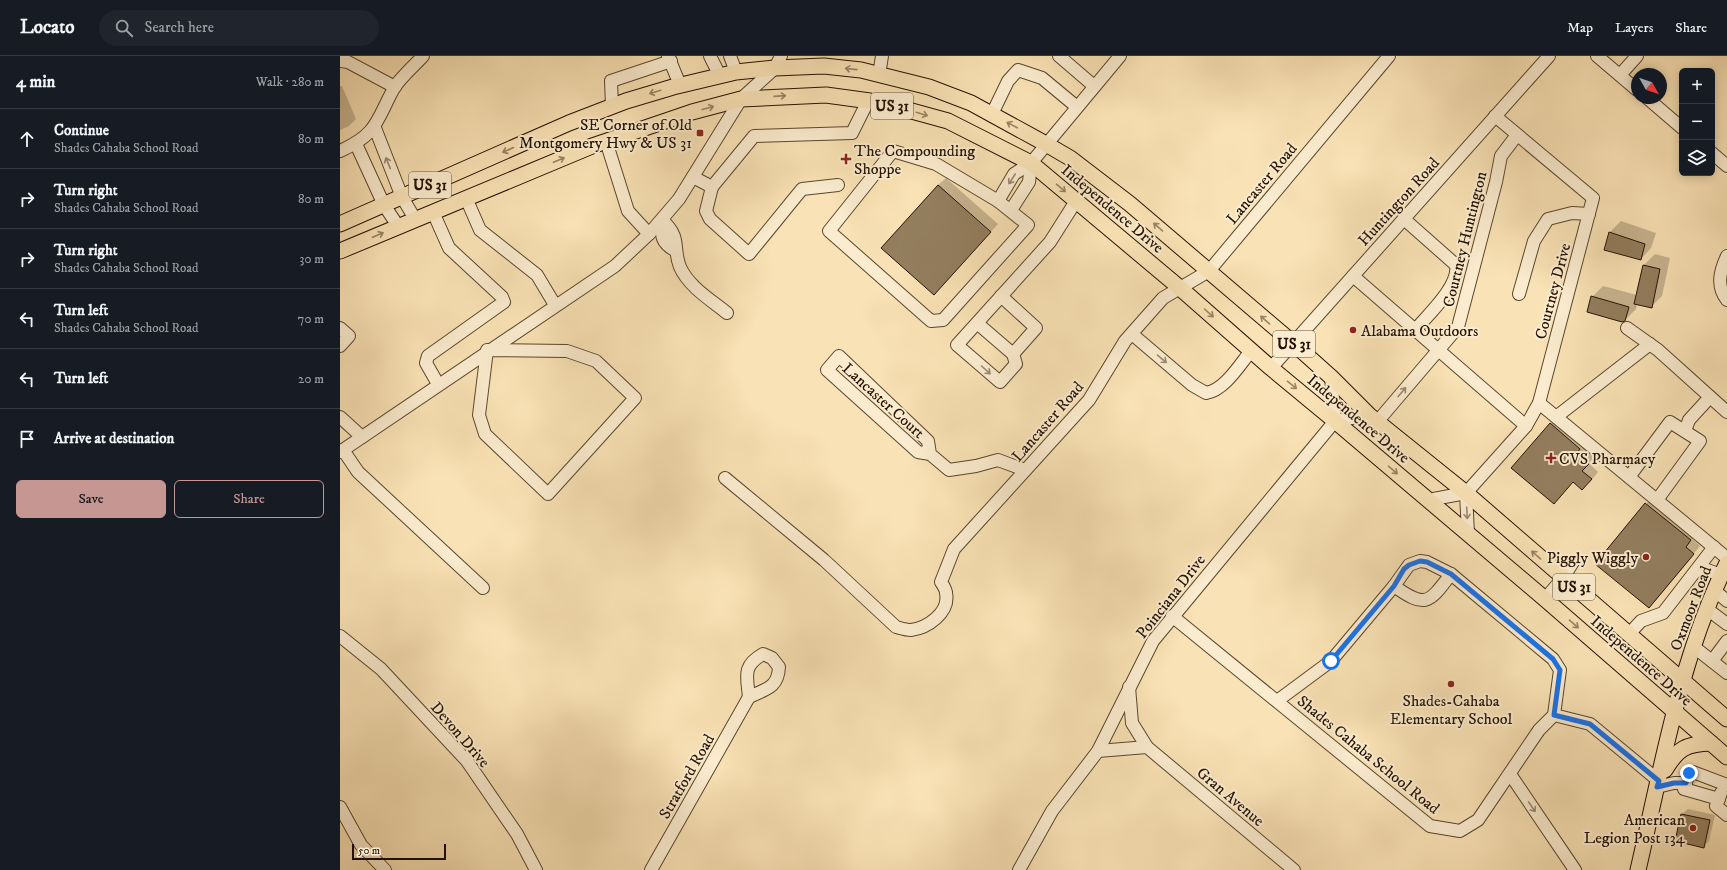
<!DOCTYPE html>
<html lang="en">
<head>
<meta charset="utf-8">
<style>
  body { margin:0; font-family:"IM FELL DW Pica",serif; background:#20242c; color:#f1f3f6 }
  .controls { position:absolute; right:12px; top:12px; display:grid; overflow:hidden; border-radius:6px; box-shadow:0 2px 10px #0003 }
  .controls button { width:36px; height:36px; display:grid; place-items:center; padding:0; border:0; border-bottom:1px solid #363941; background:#171b24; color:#f1f3f6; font:20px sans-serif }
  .compass { position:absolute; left:1291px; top:12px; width:36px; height:36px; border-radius:50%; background:#171b24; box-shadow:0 2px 10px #0003; rotate:130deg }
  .scale { position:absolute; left:12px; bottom:10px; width:94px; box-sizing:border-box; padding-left:4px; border:2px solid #241200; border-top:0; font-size:11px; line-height:14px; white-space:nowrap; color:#241200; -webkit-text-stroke:3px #fbeccf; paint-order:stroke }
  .stop { position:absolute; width:12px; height:12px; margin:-9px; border:3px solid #1a73e8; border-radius:50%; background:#fff }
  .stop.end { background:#1a73e8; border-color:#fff; box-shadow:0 1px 4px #0008 }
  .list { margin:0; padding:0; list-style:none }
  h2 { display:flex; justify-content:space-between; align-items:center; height:52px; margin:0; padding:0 16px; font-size:17px }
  h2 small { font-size:13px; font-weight:400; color:#9ea1a6 }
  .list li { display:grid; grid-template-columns:26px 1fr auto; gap:12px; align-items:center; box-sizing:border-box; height:60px; padding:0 16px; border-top:1px solid #363941 }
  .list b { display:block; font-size:15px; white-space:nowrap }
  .list p { margin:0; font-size:13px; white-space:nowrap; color:#9ea1a6 }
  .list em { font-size:13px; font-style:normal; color:#9ea1a6 }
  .actions { display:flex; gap:8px; padding:12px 16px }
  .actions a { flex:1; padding:9px 0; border:1px solid #c59692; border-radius:6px; text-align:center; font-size:14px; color:#c59692 }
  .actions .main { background:#c59692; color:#111 }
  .icon { flex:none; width:22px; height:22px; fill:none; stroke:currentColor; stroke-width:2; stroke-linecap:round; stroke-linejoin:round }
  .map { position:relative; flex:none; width:1387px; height:814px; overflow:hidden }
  header { display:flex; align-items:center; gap:24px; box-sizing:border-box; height:56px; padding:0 20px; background:#171b24; border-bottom:1px solid #363941 }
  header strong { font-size:19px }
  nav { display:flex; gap:22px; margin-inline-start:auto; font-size:14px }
  .search { width:280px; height:36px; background:#20242c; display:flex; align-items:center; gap:10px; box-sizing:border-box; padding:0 14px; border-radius:22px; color:#9ea1a6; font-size:15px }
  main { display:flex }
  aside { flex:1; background:#171b24 }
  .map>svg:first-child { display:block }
  .shadow { fill:#0003 }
  .building { fill:#937e5e; stroke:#241200 }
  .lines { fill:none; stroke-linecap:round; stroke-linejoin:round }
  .minor-casing { stroke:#59462d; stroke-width:14 }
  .major-casing { stroke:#241200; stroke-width:17 }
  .minor { stroke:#fbeccf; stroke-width:12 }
  .major { stroke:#f9e2b5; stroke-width:15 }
  .oneway { stroke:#998464 }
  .oneway2 { stroke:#9a8a72 }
  .route { stroke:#1a73e8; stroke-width:5 }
  .poi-dot { fill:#8f2418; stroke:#fbeccf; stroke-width:1.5 }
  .labels { text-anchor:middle; stroke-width:4; stroke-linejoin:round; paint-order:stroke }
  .shield { fill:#fbeccf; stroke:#64533e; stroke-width:1 }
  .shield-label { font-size:15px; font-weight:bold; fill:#241200 }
  .poi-label { font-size:16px; fill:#241200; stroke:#fbeccf; text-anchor:end }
  .street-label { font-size:16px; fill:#241200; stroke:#fbeccf }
</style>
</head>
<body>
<header>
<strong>Locato</strong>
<div class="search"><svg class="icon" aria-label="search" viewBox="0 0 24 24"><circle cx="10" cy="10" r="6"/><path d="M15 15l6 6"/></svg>Search here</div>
<nav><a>Map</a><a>Layers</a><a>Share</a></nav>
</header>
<main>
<aside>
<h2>4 min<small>Walk · 280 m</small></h2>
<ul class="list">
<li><svg class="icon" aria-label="ahead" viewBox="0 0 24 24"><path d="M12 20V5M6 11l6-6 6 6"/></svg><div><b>Continue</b><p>Shades Cahaba School Road</p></div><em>80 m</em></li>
<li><svg class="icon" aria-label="right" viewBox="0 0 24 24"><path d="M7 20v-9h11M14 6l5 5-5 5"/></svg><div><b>Turn right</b><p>Shades Cahaba School Road</p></div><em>80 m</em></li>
<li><svg class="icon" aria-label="right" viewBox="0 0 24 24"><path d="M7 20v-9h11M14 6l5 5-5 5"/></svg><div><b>Turn right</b><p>Shades Cahaba School Road</p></div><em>30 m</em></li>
<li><svg class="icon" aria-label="left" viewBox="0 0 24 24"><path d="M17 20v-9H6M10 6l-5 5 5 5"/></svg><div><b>Turn left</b><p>Shades Cahaba School Road</p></div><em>70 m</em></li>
<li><svg class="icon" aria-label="left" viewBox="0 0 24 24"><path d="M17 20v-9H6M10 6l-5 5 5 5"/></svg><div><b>Turn left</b></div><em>20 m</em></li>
<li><svg class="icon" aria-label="arrive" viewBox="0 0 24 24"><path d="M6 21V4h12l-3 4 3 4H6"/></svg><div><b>Arrive at destination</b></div></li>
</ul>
<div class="actions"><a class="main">Save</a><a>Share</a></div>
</aside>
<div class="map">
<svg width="1387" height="814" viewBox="0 0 1387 814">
  <rect width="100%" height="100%" fill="#f9e2b5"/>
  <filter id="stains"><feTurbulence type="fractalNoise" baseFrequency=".005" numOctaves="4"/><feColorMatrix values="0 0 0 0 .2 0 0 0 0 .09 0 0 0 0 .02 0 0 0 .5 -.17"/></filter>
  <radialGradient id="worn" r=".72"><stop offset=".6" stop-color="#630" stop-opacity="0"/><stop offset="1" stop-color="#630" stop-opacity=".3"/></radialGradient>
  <g class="shadow">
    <path d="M0,30H2L16,63L9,70L0,74Z"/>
    <path d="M606,122L658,168L601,231L598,129Z"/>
    <path d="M1281,165L1316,177L1311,192L1301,203L1270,176Z"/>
    <path d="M1315,198L1330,202L1322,240L1311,251L1297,247L1296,253L1285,264L1252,241L1263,230L1297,239L1304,209Z"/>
    <path d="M1218,360L1255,400L1249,407L1258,416L1250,426L1234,425L1172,412Z"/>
    <path d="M1313,440L1357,477L1352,483L1360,490L1316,544L1256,508Z"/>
    <path d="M1348,753L1375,759L1369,785L1363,791L1342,758Z"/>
  </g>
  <g class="building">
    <path d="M598,129L651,176L594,239L541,192Z"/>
    <path d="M1269,176L1305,188L1301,204L1264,194Z"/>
    <path d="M1303,209L1320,213L1312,252L1294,248Z"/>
    <path d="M1251,240L1289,251L1285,265L1282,266L1247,256Z"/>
    <path d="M1210,367L1240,393L1237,397L1249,408L1242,415L1252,423L1242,434L1233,426L1214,448L1171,412Z"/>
    <path d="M1305,447L1351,484L1346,491L1354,498L1309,552L1255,508Z"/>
    <path d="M1341,758L1370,764L1364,792L1335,785Z"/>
  </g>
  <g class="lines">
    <g class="minor-casing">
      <g id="minor">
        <path d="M328,0L340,29"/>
        <path d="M370,0L380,20"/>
        <path d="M390,0L396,16"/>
        <path d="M719,0L754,30"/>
        <path d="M1257,0L1297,34"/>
        <path d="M0,5L8,6L55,31"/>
        <path d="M539,19L542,0"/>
        <path d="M1280,19L1297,0"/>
        <path d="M1307,42L1342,72"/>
        <path d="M272,50L271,25L331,5"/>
        <path d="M652,58L668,25L678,14L702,22L737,51"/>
        <path d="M35,72L62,141L75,163"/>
        <path d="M266,85L288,155L309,178"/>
        <path d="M16,88L44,149L58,170"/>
        <path d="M0,95C38,78 36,65 54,32C61,21 74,10 83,0"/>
        <path d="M553,95L596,108L658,145L688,169L603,264L591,265L489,175Z"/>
        <path d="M1372,97L1387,110"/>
        <path d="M353,121L372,131L414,80L512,77L528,45"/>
        <path d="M372,131L366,155L370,163L409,198L462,133L498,129"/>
        <path d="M126,142L140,174L197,219L215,249"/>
        <path d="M658,145L674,118L691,107L780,0"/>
        <path d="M671,154L689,126L691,107"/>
        <path d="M93,156L109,192L162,241L164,246L88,300L86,307L98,328"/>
        <path d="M1064,163L1116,209C1120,229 1089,258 1076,273"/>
        <path d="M322,164C342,182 332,191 340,211C349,231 371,244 387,257"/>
        <path d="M322,164C321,180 321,187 336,195"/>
        <path d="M1387,200C1380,215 1376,230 1387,244"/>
        <path d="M1013,220L1186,370"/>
        <path d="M1179,238L1194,185L1208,163L1232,157L1249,158"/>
        <path d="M661,240L696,272L673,298"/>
        <path d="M637,267L673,298L676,308L660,326L617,289L710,186L736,145"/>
        <path d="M0,272L9,280L0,290"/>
        <path d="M1287,272L1318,294L1387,356"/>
        <path d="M792,278L852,329L866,337C885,334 900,308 911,295"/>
        <path d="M147,294L227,295L256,305L295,342L208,438L145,378L139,359Z"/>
        <path d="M931,312L1209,0"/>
        <path d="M991,321L995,365"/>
        <path d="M1199,347L1387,502"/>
        <path d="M0,361L22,381"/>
        <path d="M1216,361L1310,288"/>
        <path d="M1037,366L1118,271L1156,126L1161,100L1177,79"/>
        <path d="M1345,375L1349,364L1370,341"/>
        <path d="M3,394L18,416L143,532"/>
        <path d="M0,396L275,210L309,178L339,143L401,43L435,12L441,0"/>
        <path d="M590,398L578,396L487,314L499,300L588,385L590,398L609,414L636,410L658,404L685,414"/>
        <path d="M1289,421L1330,366L1360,385L1317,444"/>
        <path d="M385,422L484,504L556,571C560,572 566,574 571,574C587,572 610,557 606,537C606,534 603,529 601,526L614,493L749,344L785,285L823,242L869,215L1049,0"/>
        <path d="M1126,437L1128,478"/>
        <path d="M1088,444L1126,437L1186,370L1199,347L1253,142L1155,60"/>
        <path d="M1080,505L1087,506L1111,518C1089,547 1086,553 1054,530L1069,509Z"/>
        <path d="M1359,511L1381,519"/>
        <path d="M1374,534L1387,545"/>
        <path d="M1205,543L1223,522L1233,506"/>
        <path d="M1367,553L1387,568"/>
        <path d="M832,560L1090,770L1120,775L1138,764L1199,674L1214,659L1220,614L1213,603L1111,518"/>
        <path d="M1289,578L1301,565L1323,557L1374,491"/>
        <path d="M0,580L41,613L127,705L177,778L196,814"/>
        <path d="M1354,591L1387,617"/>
        <path d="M423,598L432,602L439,611C438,632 426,633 409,641C407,620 402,610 423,598Z"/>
        <path d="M1372,605L1387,585"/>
        <path d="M789,631L792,667L807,691"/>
        <path d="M937,645L991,605L1054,530"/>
        <path d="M1214,659L1250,668L1319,725"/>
        <path d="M758,695L807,691L954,814"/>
        <path d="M1170,718L1235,814"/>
        <path d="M1317,731L1334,727H1346"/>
        <path d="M1381,737L1376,750L1387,759"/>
        <path d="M1379,743L1344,733L1349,717L1353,716L1387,729"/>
        <path d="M0,751L21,789L45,814"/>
        <path d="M311,814L409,641"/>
        <path d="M679,814L712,755L758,695L813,585L995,365L1029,359"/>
      </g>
    </g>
    <g class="major-casing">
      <g id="major">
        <path d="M0,168L229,67L286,45L333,31L396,16L435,12L484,10L521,14L589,31L631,47L706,88L730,102L790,148L953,287L991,321L1029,359L1126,437L1387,663"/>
        <path d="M0,195L252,90L352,56L401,43L486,39L530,45L568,54L608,65L691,107L840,232L931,312L995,365L1205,543L1387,701"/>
        <path d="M1325,714C1338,692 1346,688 1371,687"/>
        <path d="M1298,814C1322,711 1340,602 1387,507"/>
      </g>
    </g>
    <use href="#minor" class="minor"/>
    <use href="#major" class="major"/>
  </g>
  <defs><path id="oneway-shaft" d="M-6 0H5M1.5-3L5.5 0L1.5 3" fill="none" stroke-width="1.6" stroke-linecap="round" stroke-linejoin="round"/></defs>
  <g class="oneway">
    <use href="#oneway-shaft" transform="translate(511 13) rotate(-174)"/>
    <use href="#oneway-shaft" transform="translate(315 36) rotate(163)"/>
    <use href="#oneway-shaft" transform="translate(440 40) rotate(-4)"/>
    <use href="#oneway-shaft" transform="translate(368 52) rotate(-15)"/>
    <use href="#oneway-shaft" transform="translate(582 58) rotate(17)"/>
    <use href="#oneway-shaft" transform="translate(672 69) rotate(-152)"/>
    <use href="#oneway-shaft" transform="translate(168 94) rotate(156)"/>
    <use href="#oneway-shaft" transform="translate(219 104) rotate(-23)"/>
    <use href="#oneway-shaft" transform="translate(721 132) rotate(40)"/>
    <use href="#oneway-shaft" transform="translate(818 171) rotate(-139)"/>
    <use href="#oneway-shaft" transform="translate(38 179) rotate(-23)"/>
    <use href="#oneway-shaft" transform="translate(869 257) rotate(42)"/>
    <use href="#oneway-shaft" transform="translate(925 264) rotate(-139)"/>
    <use href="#oneway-shaft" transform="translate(952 329) rotate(39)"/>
    <use href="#oneway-shaft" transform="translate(1053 414) rotate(41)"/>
    <use href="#oneway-shaft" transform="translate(1196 499) rotate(-139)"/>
    <use href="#oneway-shaft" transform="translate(1234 568) rotate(41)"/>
  </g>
  <g class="oneway2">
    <use href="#oneway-shaft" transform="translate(48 107) rotate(-112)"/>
    <use href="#oneway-shaft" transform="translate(672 123) rotate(123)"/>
    <use href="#oneway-shaft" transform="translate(822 303) rotate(40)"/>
    <use href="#oneway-shaft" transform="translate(646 314) rotate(42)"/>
    <use href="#oneway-shaft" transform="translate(1062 336) rotate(-50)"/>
    <use href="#oneway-shaft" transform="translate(1127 457) rotate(87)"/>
    <use href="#oneway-shaft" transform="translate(1192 751) rotate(56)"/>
  </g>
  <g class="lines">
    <path class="route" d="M991,605L1054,530L1064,513L1069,509L1080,505L1087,506L1111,518L1213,603L1220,614L1214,659L1250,668L1319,725L1317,731L1334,727H1346L1349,717"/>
  </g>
  <g class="poi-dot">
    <rect x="356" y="73" width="8" height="8" rx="2"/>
    <path d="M504 97h4v4h4v4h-4v4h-4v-4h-4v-4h4z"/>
    <circle cx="1013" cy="274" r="4"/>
    <path d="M1209 396h4v4h4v4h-4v4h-4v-4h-4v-4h4z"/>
    <circle cx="1306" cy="501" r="4"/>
    <circle cx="1111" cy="628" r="4"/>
    <circle cx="1353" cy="772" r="4"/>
  </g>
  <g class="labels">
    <g class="shield">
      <rect x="531" y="37" width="42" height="26" rx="3"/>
      <rect x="69" y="116" width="42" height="26" rx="3"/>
      <rect x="933" y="275" width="42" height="26" rx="3"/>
      <rect x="1213" y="518" width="42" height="26" rx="3"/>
    </g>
    <g class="shield-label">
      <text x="552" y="55">US 31</text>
      <text x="90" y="134">US 31</text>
      <text x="954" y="293">US 31</text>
      <text x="1234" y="536">US 31</text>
    </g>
    <g class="poi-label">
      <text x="352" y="74">SE Corner of Old<tspan x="352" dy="18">Montgomery Hwy &amp; US 31</tspan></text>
      <text x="514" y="100" text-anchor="start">The Compounding<tspan x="514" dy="18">Shoppe</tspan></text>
      <text x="1021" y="280" text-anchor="start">Alabama Outdoors</text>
      <text x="1219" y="408" text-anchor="start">CVS Pharmacy</text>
      <text x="1298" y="507">Piggly Wiggly</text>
      <text x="1111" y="650" text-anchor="middle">Shades-Cahaba<tspan x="1111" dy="18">Elementary School</tspan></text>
      <text x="1345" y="769">American<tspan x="1345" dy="18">Legion Post 134</tspan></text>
    </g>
    <g class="street-label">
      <text transform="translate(921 127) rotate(-50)" y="6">Lancaster Road</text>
      <text transform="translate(1058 145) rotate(-48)" y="6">Huntington Road</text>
      <text transform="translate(773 152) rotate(40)" y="6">Independence Drive</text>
      <text transform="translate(1124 183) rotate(-76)" y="6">Courtney Huntington</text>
      <text transform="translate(1212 235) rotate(-75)" y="6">Courtney Drive</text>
      <text transform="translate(544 344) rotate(42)" y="6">Lancaster Court</text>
      <text transform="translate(1019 362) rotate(40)" y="6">Independence Drive</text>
      <text transform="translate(707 365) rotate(-49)" y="6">Lancaster Road</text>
      <text transform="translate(830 540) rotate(-52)" y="6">Poinciana Drive</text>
      <text transform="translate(1350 552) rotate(-69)" y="6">Oxmoor Road</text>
      <text transform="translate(1302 604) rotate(41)" y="6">Independence Drive</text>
      <text transform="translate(121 678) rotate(49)" y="6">Devon Drive</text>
      <text transform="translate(1029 698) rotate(39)" y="6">Shades Cahaba School Road</text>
      <text transform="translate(346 720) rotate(-60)" y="6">Stratford Road</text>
      <text transform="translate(891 740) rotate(40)" y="6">Gran Avenue</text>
    </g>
  </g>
  <rect width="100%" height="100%" filter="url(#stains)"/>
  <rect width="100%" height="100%" fill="url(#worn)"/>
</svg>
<div class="controls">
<button>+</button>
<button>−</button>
<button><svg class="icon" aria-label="layers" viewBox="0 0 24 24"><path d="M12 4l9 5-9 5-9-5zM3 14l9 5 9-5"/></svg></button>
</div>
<svg class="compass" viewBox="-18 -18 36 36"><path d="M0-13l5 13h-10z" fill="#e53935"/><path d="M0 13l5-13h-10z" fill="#9ea1a6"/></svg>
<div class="scale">50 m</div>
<div class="stop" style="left:991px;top:605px"></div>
<div class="stop end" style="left:1349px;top:717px"></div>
</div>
</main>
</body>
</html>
